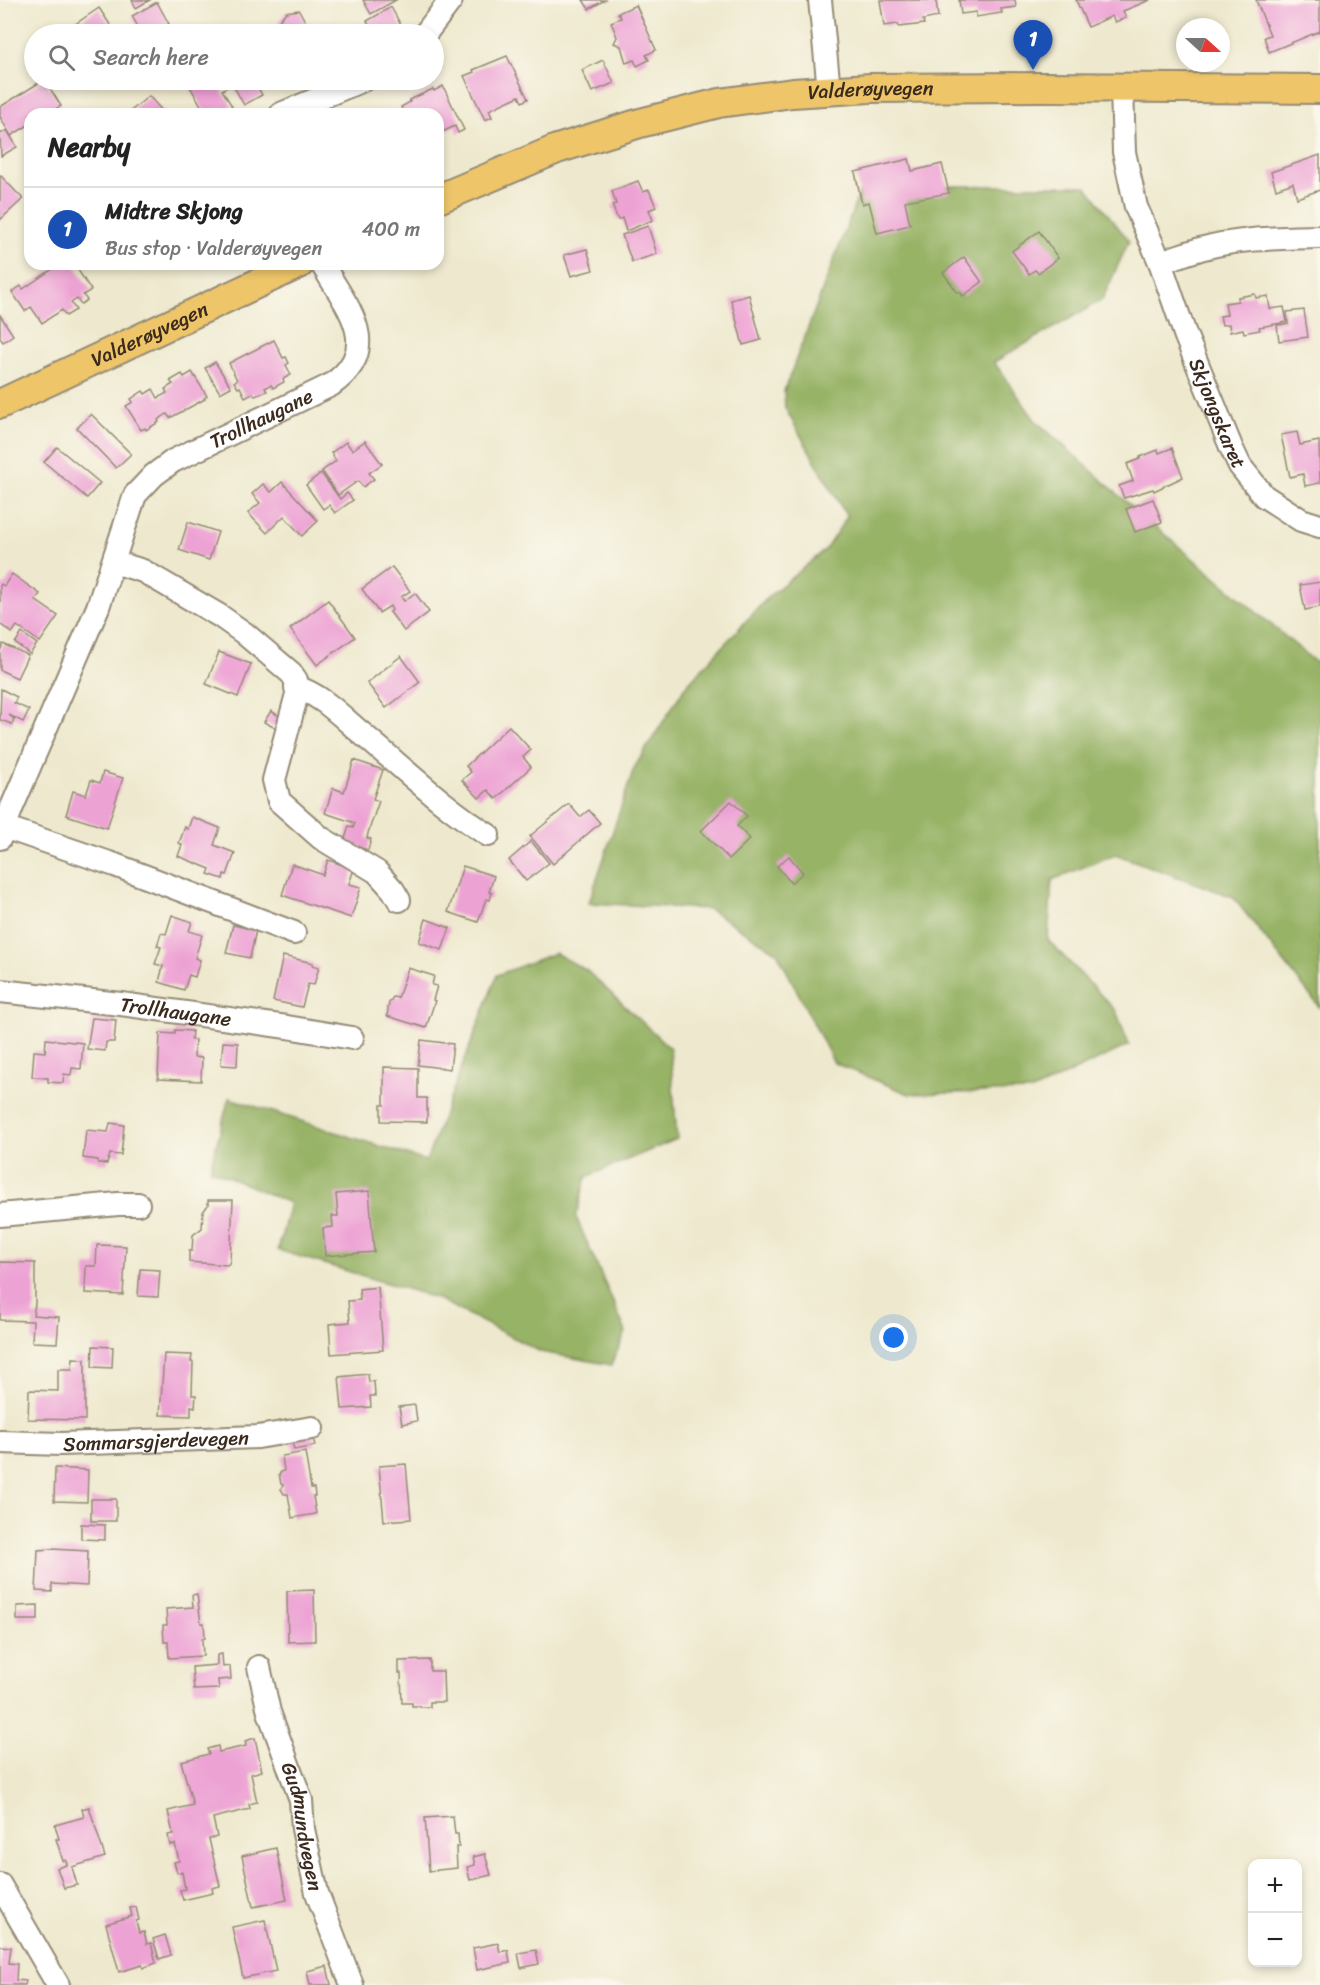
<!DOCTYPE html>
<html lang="en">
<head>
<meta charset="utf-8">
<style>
  body { margin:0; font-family:Sriracha,sans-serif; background:#f6f6f6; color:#222 }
  .controls { position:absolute; right:18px; bottom:18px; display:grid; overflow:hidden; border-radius:12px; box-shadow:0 3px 9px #0003 }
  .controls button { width:54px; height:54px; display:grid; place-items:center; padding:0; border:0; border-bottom:2px solid #e0e0e0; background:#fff; color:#222; font:30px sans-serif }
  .compass { position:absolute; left:1176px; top:18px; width:54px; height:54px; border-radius:50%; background:#fff; box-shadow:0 3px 9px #0003; rotate:111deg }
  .you { position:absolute; left:894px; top:1338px; width:21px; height:21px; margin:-15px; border:4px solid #fff; border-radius:50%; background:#1a73e8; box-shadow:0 0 0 9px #1a73e833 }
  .badge { display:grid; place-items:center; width:39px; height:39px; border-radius:50%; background:#1f6fb2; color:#fff; font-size:20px; font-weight:700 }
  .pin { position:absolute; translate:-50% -50px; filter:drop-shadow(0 2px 3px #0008) }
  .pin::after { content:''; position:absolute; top:32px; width:21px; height:18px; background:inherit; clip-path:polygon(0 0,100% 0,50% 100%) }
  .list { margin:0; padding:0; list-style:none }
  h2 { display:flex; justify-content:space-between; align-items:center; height:78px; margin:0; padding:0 24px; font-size:26px }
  h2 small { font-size:20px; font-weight:400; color:#767676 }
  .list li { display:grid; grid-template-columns:39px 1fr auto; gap:18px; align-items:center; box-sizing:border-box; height:84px; padding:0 24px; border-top:2px solid #e0e0e0 }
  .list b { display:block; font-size:22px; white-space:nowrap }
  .list p { margin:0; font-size:20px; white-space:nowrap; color:#767676 }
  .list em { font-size:20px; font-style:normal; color:#767676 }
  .icon { flex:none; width:33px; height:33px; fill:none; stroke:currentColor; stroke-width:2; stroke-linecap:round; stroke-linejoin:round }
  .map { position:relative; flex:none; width:1320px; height:1985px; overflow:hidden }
  .search { position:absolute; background:#fff; box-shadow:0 3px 9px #0003; left:24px; top:24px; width:420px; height:66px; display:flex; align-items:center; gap:15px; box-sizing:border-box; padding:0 21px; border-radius:33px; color:#767676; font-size:22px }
  .panel { position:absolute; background:#fff; box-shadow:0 3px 9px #0003; left:24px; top:108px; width:420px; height:162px; border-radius:18px }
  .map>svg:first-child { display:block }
  .forest { fill:#97b366; stroke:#696e42; stroke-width:1.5 }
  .building { fill:#eda2d4 }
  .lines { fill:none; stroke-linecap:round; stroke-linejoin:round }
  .minor-casing { stroke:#948a76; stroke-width:26 }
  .major-casing { stroke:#948a76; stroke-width:32 }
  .minor { stroke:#fff; stroke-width:22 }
  .major { stroke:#eec569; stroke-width:28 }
  .labels { text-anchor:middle; stroke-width:4.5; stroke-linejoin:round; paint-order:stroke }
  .street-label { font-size:20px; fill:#3b2a1e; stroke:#fbf7ec }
</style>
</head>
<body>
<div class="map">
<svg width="1320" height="1985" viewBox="0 0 1320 1985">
  <rect width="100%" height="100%" fill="#fbf7ec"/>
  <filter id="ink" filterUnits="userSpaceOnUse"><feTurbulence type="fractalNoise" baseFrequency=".0167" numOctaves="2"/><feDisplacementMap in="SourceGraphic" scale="12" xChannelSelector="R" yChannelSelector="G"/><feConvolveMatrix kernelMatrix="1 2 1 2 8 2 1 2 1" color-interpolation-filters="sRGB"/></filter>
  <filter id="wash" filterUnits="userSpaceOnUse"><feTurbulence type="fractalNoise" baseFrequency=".008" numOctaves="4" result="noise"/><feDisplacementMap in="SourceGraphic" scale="24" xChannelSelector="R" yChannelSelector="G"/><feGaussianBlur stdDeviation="1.35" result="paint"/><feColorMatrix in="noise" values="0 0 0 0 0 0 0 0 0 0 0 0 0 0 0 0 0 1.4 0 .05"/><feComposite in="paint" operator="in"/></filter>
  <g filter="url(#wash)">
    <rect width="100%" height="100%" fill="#eee9ce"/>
    <g class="forest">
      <path d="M862,186H1086L1129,241L1102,300L994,362L1035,420L1132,507L1320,666V1008L1233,897L1115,854L1052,880L1048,940L1116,1011L1129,1045L1032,1091L909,1094L834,1063L777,952L709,909L589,903L634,768L685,687L769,596L825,550L847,517L785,408L784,391Z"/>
      <path d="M555,953L586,970L670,1048L677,1139L586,1177L576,1217L626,1332L611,1365L541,1352L436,1298L278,1250L290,1203L210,1169L229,1098L426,1161L497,975Z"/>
    </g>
    <g id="blocks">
      <g class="building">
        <path d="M132,0H150L136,8Z"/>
        <path d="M363,0H396L371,14Z"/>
        <path d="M583,0H605L589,9Z"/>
        <path d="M880,0H936L938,17L923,20L924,24L899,27L898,24L884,26Z"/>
        <path d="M959,0H1015L1016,7L1001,9L1002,13L976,17V12L961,14Z"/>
        <path d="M1076,0H1150L1123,11L1126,18L1115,22L1112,16L1088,27Z"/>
        <path d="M1256,0H1320V31L1269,52L1264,37L1270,35Z"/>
        <path d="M157,2L169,24L151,34H142L132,16Z"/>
        <path d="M636,5L656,50L646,55L649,60L637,66L634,60L626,63L621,46L614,43L617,37L611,22L621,18L618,13Z"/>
        <path d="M391,7L403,29L393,34H374L367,21Z"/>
        <path d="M99,8L115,32L111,34H71L68,29Z"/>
        <path d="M299,10L312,34H280L284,32L278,22L286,12Z"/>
        <path d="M265,29L268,34H250L252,31Z"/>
        <path d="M507,56L528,99L522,102L519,96L489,110L492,117L485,120L464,76L474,72L473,70Z"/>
        <path d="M603,60L614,83L592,92L582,70Z"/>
        <path d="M41,80H45L61,106L47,114H30V124L11,136L0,117V107L42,81Z"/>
        <path d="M186,80H254L262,95L244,105L233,85L237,81L222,90L232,106L219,114H206Z"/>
        <path d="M266,80H287L271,88Z"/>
        <path d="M443,86L464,130L458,133L455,126L438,134V114H404L401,107L410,102L409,100L433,89L434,91Z"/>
        <path d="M149,96L165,114H127Z"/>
        <path d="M7,130L17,147L1,156L0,134Z"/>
        <path d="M1320,155V190L1297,198L1293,183L1276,189L1271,172Z"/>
        <path d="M909,159L912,171L942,164L949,193L905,201L910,225L877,233L869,202L862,204L855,172Z"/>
        <path d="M0,175L23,199L0,220Z"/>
        <path d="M638,181L643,192L649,190L656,207L649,210L653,220L626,231L622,218L618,220L612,205L616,204L612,191Z"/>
        <path d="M648,226L657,254L632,262L622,235Z"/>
        <path d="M1039,231L1058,258L1038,273L1035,270L1029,274L1012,251Z"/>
        <path d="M587,249L593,270L571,276L564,255Z"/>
        <path d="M964,257L982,282L963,296L960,292L958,293L943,273Z"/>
        <path d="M60,264H74L91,290L83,295L87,300L81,304L77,299L71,303L76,310L66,316L62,310L42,323L31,307L25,311L12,292L21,286L23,289Z"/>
        <path d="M1255,294L1256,298L1268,296L1270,309L1284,307L1287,322L1259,327L1260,330L1244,333L1243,329L1230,332L1229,324L1222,325L1220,316L1227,315L1225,303L1238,301V297Z"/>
        <path d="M749,295L761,340L743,345L731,300Z"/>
        <path d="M1304,310L1308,337L1279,341L1277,325L1288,324L1287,312Z"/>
        <path d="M0,315L13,335L3,342L0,338Z"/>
        <path d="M274,340L283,358L286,357L289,363L286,365L291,375L283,379L284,382L273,388L271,385L265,388L267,391L255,396L253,393L245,397L240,387L238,388L234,382L237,380L229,363Z"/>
        <path d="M215,362L231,387L220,393L205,368Z"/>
        <path d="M192,372L207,396L204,398L205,399L170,418L167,414L158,420L159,422L146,430L145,428L141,430L126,406L133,402L131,399L143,391L145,394L153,389L158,398L167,393L165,389L173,384L170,381L182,374L184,377Z"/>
        <path d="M91,414L131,454L116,468L77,428Z"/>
        <path d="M1297,432L1300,445L1319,441L1320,483L1305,486L1303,474L1290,477L1281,435Z"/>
        <path d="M365,441L382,464L369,473L374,479L363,487L358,481L338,495L322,471L336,461L331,453L346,442L352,450Z"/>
        <path d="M57,447L100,483L87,498L44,462Z"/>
        <path d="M1172,448L1183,477L1154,491L1153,489L1124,498L1119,486L1133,481L1127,464L1140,459V457L1158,450L1159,453Z"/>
        <path d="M321,473L340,499L347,493L353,500L335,513L329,505L323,509L306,485Z"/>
        <path d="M282,482L318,521L302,536L284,516L267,533L248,513L260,503L252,494L263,484L271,492Z"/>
        <path d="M1153,499L1162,522L1135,532L1126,509Z"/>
        <path d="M188,522L218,532L209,560L179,550Z"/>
        <path d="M392,567L410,591L401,597L404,601L415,593L429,612L404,631L390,612L392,610L390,606L379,613L362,589Z"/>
        <path d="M12,574L40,594L35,600L58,616L40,642L17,626L12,633L0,624V586L1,584L4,586Z"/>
        <path d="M1320,582V607L1305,610L1300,585Z"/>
        <path d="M328,600L355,637L317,665L290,629Z"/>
        <path d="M22,633L37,644L30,654L15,643Z"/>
        <path d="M3,644L28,655L17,678L0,670V651Z"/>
        <path d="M219,652L251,664L238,697L206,684Z"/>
        <path d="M401,656L420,682L386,708L367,683Z"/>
        <path d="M1,689L17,697L14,703L29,710L23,722L9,715L14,719L12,724L0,720Z"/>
        <path d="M271,711L281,717L275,728L264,722Z"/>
        <path d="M509,726L531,750L523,757L531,767L496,799L488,790L479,798L462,780L471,772L466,766Z"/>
        <path d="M354,760L383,770L373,799L379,801L368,833L367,838L371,839L368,850L344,842L349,826L353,828L355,823L325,813L333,788L344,792Z"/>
        <path d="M103,772L123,778L107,828L66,815L73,791L86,795L91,780L100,783Z"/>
        <path d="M731,801L747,816L737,826L750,839L729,859L701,831Z"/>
        <path d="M569,804L580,817L589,810L600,823L553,864L530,836Z"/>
        <path d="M192,817L220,828L214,845L235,853L227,875L224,874L223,879L208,874L210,869L178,856L182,845L179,843L185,827L188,829Z"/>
        <path d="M531,841L549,863L526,881L509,860Z"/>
        <path d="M789,856L803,873L791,883L777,866Z"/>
        <path d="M328,860L354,869L349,884L361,887L351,918L282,895L292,864L323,875Z"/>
        <path d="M463,866L494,876L489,892L492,893L490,900L486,899L478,922L448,912Z"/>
        <path d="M172,915L192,922L189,931L202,935L195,958L200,960L195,977L189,975L184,990L159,982L163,966L155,964L161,947L157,946L161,933L166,934Z"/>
        <path d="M426,919L450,928L442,950L419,942Z"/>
        <path d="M233,925L256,930L250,958L226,953Z"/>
        <path d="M283,956L313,963L312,965L319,967L314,985L308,984L302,1007L273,1001Z"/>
        <path d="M408,968L434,976L432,985L437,986L433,1000L435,1001L426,1028L387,1016L389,1003L393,997L398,998Z"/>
        <path d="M92,1018L116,1020L114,1042H106L105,1051L87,1049Z"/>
        <path d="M175,1030L192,1031L191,1040H195L194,1057L202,1058L201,1081L158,1079L160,1033L175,1034Z"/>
        <path d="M46,1039L83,1043L81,1069L72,1068L71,1075L64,1074L63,1083L48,1082V1078L32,1077L34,1051L45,1052Z"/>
        <path d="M421,1040L453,1044L450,1069L418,1065Z"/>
        <path d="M223,1042L238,1043L237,1066L221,1065Z"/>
        <path d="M384,1067L418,1068V1098H427V1122L381,1121V1105H384Z"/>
        <path d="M110,1123L124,1125L121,1155L110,1154L107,1164L98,1163V1160L83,1158L86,1130L108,1132Z"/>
        <path d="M369,1191L374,1252L325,1256L323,1228L333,1227L332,1216H338L336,1194Z"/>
        <path d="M208,1200H233L230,1261L228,1265L189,1262V1251H192L193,1235L202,1228L203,1212L208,1205Z"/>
        <path d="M97,1245L126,1246L123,1295L85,1293L86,1266H96Z"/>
        <path d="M0,1262L35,1263V1304L33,1315L59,1317L57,1343L32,1342L33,1321L0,1320Z"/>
        <path d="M140,1269L160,1270L158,1297L138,1296Z"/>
        <path d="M378,1287L383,1350L331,1354L329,1324L350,1322L348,1301L360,1300L359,1289Z"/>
        <path d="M93,1346L113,1347L112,1368L92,1367Z"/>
        <path d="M164,1354L192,1355L191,1362H193L192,1395H196L195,1407L191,1406V1416L160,1415Z"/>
        <path d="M73,1358L85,1359V1420L28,1419L29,1390L58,1391V1369H72Z"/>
        <path d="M368,1374L369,1382L374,1381L375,1396H370L371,1407L342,1409L339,1377Z"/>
        <path d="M415,1405L417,1421L402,1424L399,1407Z"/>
        <path d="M312,1433L315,1446L294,1450L291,1437Z"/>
        <path d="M305,1452L311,1488H314L315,1496H313L316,1514L292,1518L288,1494H284L281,1489L283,1485L281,1484L279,1474L281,1472L284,1471L282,1456Z"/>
        <path d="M406,1464L411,1519L384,1521L379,1466Z"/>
        <path d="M55,1468L88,1470L87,1502L54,1501Z"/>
        <rect x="91" y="1499" width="25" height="22"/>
        <path d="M81,1524L105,1525V1540L81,1539Z"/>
        <path d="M52,1549L88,1551L87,1586L52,1584V1592L36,1591L38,1550Z"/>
        <path d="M314,1590L315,1641L288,1642L287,1591Z"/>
        <path d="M197,1594L201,1623H204L205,1638L202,1639L203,1656L169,1658L168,1642H164L163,1625H167L166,1609L193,1607L192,1595Z"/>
        <path d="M38,1605V1620H17V1606Z"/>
        <path d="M222,1654L223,1667L230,1666L231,1679L218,1680L219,1689L194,1690L192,1667L217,1665V1655Z"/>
        <path d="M430,1660V1671H443L444,1702H430V1707H420V1706H412V1703H402L401,1673H399V1661Z"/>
        <path d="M255,1738L262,1771L251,1774L257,1802L249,1804L250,1809L213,1818L217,1837L209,1839L220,1886L212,1888L213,1893L183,1900L180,1890L185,1889L182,1872L177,1873L174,1862L179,1861L175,1844L170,1845L168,1835L173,1834L168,1811L193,1805L181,1761L209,1754L207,1749L218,1746L219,1752L246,1746L245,1741Z"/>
        <path d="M89,1807L105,1857L72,1867L77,1885L64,1888L57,1868L67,1865L66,1860L63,1861L56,1839H59L55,1825L84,1817L82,1809Z"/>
        <path d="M453,1816L455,1834H458L459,1847H456L457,1868L429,1871L425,1818Z"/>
        <path d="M276,1848L287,1900L253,1907L242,1856Z"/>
        <path d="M485,1854L491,1875L470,1880L467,1867L475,1865L473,1857Z"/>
        <path d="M136,1907L139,1920L136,1921L139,1933L144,1932L147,1944L151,1943L156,1963L143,1968L142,1965L119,1972L106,1924L132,1916L130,1908Z"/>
        <path d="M265,1920L276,1971L243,1978L232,1927Z"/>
        <path d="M165,1935L171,1955L159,1959L153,1939Z"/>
        <path d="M498,1943L500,1952L508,1950L510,1963L477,1970L473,1948Z"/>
        <path d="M0,1946L11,1947L9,1963L17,1964L16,1980L26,1981L25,1985H0Z"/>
        <path d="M536,1950L539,1964L521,1968L518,1953Z"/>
        <path d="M327,1966L331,1985H310L307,1971Z"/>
      </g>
    </g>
  </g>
  <g filter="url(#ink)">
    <use href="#blocks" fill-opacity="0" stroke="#948a76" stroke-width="1.5"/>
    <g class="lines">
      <g class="minor-casing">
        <g id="minor">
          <path d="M820,0L829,90"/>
          <path d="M425,34L451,0"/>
          <path id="s1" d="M1122,88L1124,152L1136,207L1160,262L1185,334L1231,447L1240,466L1264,496L1301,520L1320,526"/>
          <path d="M281,114L363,80"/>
          <path d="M1160,262C1173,258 1187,253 1200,249C1239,238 1280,238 1320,237"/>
          <path d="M114,562L143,571L220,616L244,633L291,673L296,680L297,694L274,780L279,801L321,838L377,872L393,890L399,900"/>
          <path d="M296,687C321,695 340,715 360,732C401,766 442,806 488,835"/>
          <path d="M4,827L115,865L294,933"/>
          <path id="s2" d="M0,838L12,807L98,607L135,495L154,475L173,461L331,385C385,347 346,306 322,264"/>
          <path id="s3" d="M0,991L121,1004L287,1027L352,1038"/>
          <path d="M0,1215L118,1204H138"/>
          <path id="s4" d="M0,1442L61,1444L258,1437L312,1428"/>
          <path id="s5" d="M259,1667L269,1712L301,1800L303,1829L317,1893L352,1985"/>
          <path d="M0,1885L58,1985"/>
        </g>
      </g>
      <g class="major-casing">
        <g id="major">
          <path id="s6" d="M438,199L557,149L640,123L719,103L793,93L870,88L1041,87L1320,89"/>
          <path id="s7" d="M0,404L299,264"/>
        </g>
      </g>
      <use href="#minor" class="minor"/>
      <use href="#major" class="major"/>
    </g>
  </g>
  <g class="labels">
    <g class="street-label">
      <text dy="7" stroke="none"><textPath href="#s6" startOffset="450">Valderøyvegen</textPath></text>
      <text dy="7" stroke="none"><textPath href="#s7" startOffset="165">Valderøyvegen</textPath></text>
      <text dy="7" stroke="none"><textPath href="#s1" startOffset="342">Skjongskaret</textPath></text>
      <text dy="7" stroke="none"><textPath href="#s2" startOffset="518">Trollhaugane</textPath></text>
      <text dy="7" stroke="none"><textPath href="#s3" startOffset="177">Trollhaugane</textPath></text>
      <text dy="7" stroke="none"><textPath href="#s4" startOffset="156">Sommarsgjerdevegen</textPath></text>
      <text dy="7" stroke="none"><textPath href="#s5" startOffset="166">Gudmundvegen</textPath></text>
    </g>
  </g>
</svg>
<div class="controls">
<button>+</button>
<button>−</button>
</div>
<svg class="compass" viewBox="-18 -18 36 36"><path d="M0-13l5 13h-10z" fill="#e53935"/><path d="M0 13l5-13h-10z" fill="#767676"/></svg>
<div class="you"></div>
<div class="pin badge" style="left:1033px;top:70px;background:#1a4fb4">1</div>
<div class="search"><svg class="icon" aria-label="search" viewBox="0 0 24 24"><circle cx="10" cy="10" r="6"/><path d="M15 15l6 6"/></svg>Search here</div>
<section class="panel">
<h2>Nearby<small></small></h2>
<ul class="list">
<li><span class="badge" style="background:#1a4fb4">1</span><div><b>Midtre Skjong</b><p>Bus stop · Valderøyvegen</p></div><em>400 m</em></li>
</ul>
</section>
</div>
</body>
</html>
